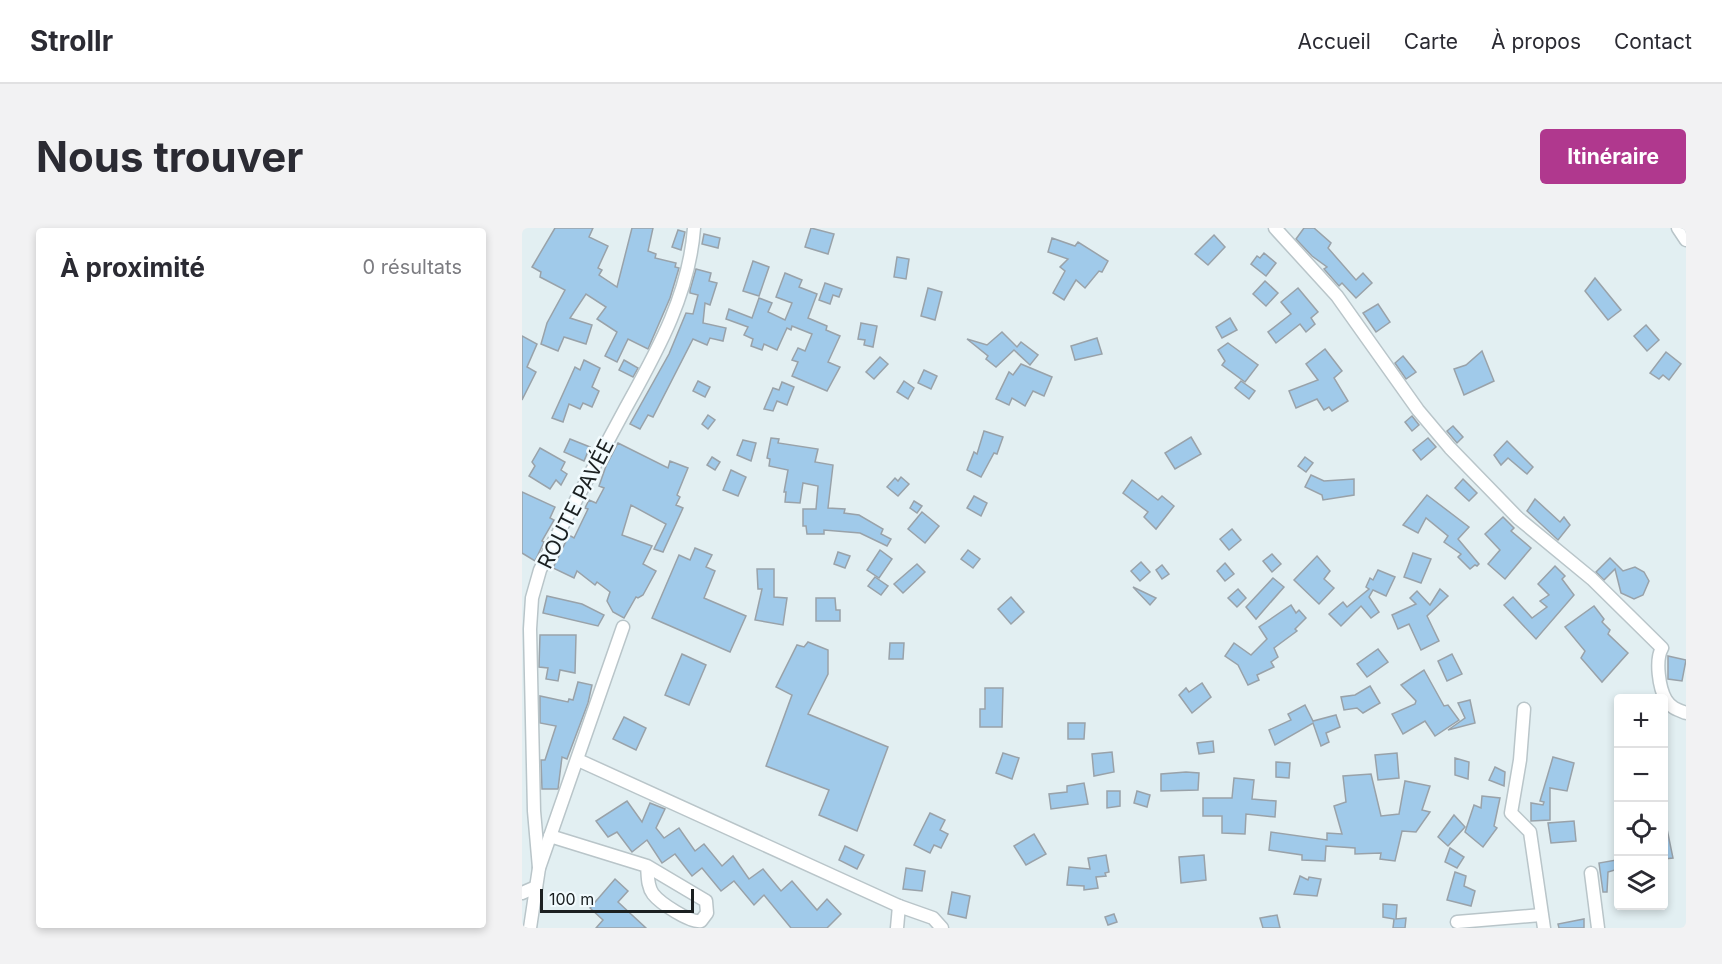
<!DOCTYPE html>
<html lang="fr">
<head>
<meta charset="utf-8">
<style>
  body { margin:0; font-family:Inter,sans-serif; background:#f2f2f3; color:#2b2b33 }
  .controls { position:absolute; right:18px; bottom:18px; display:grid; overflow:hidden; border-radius:6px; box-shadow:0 3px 9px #0003 }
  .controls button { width:54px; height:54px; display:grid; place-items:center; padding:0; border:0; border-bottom:2px solid #e1e1e2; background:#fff; color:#2b2b33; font:30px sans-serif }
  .scale { position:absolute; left:18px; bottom:15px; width:154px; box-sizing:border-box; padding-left:6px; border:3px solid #1b2021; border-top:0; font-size:16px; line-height:21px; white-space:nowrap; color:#1b2021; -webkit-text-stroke:4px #f2fbfe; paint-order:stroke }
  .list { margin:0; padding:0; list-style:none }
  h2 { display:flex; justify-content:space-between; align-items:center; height:78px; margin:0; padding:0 24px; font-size:26px }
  h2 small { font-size:20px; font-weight:400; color:#7c7c81 }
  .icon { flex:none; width:33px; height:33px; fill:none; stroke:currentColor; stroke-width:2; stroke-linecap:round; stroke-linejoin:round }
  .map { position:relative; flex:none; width:1164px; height:700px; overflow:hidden; border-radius:6px }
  header { display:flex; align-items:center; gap:36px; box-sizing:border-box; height:84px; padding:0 30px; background:#fff; border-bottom:2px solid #e1e1e2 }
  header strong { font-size:28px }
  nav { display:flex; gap:33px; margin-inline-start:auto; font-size:21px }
  .intro { display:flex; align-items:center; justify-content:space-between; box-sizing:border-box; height:144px; padding:0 36px }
  h1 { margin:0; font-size:42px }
  .button { padding:15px 27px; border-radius:6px; background:#b0388e; color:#fff; font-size:21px; font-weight:700 }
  main { display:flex; gap:36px; padding:0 36px }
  aside { flex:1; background:#fff; border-radius:6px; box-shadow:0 3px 9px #0003 }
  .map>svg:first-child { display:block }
  .building { fill:#a0caea; stroke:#99a2a9; stroke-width:1.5 }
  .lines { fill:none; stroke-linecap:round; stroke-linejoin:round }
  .minor-casing { stroke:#b9c5c9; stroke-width:15 }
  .minor { stroke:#fff; stroke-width:12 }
  .labels { text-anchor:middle; stroke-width:5; stroke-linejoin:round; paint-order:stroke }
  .street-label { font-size:21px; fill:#1b2021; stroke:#f2fbfe }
</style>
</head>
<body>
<header>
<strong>Strollr</strong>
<nav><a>Accueil</a><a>Carte</a><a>À propos</a><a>Contact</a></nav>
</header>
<div class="intro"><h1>Nous trouver</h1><a class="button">Itinéraire</a></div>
<main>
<aside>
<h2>À proximité<small>0 résultats</small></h2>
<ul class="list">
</ul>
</aside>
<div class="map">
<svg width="1164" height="700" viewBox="0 0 1164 700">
  <rect width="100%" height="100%" fill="#e2eff2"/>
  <g class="building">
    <path d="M33,0H71L67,9L86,18L76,40L80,42L77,47L95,59L110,0H131L126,23L134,26L133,30L154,35L153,39L157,40L148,70L126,121L106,111L95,134L83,128L95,104L75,91L84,79L64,66L48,90L70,97L64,116L42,109L36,123L19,116L25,95L43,62L18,49L19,44L10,39Z"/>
    <path d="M289,0L312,6L306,26L283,19Z"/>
    <path d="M782,0H792L809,15L806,20L834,52L841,45L850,55L834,70L820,55L817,58L802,41L805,39L790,28L774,11Z"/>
    <path d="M156,2L163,4L159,22L150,19Z"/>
    <path d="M182,6L198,10L196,20L180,16Z"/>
    <path d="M692,7L703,19L686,37L673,26Z"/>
    <path d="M530,10L553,18L556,14L586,33L580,44L577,43L563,60L554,52L542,72L531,65L543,43L538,39L546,31L526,24Z"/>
    <path d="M742,25L754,35L744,48L729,36L735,28L738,30Z"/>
    <path d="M375,29L387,31L384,51L372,49Z"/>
    <path d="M231,33L247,39L237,68L221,63Z"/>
    <path d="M174,41L189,45L187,53L195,55L188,77L183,75L181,95L204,100L201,113L188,110L185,117L171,111L131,189L126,187L118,201L108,196L147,126L164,85L171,86L176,67L168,65V62Z"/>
    <path d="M263,45L280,52L277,59L295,66L286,90L305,98L304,102L318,108L306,134L318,139L305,163L270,148L276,134L270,132L276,120L283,123L290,106L270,98L269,102L265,100L255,122L242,116L240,122L229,118L231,111L222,107L226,99L204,91L207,81L230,90L237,70L250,75L246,84L263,92L270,75L254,69Z"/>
    <path d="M1073,50L1099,82L1086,92L1063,63Z"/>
    <path d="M743,53L756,65L744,78L731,66Z"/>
    <path d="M303,55L320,61L317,69L311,67L308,76L297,72Z"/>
    <path d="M406,60L420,64L413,92L399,88Z"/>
    <path d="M776,60L796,84L789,90L793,96L784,104L778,96L754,115L746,104L769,86L759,74Z"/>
    <path d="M856,76L868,94L854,104L841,85Z"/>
    <path d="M708,90L715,102L700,110L694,99Z"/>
    <path d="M339,95L355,98L351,119L342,117L343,112L336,111Z"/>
    <path d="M1124,97L1137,112L1125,123L1112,108Z"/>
    <path d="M480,104L495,119L499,114L516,127L508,137L492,122L474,139L464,131L466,128L445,111L465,117Z"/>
    <path d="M0,108L15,116L5,139L14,144L0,172Z"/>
    <path d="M575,110L580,126L553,132L549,118Z"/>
    <path d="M706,115L736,137L723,154L700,137L703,133L696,122Z"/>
    <path d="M803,121L820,143L812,150L826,173L810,183L807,179L802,182L795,171L774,180L767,163L796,152L784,136Z"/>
    <path d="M960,123L972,153L942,167L932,141L944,137Z"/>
    <path d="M1144,124L1159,136L1147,152L1141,147L1137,151L1128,145Z"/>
    <path d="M881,128L894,144L884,151L873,135Z"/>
    <path d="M358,129L366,136L352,151L344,144Z"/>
    <path d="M62,132L78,140L70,159L77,163L70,179L61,175L58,181L47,176L41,194L30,190L53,139L58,142Z"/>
    <path d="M102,132L116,140L111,149L97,142Z"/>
    <path d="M499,136L530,149L522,168L511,163L503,178L490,170L487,177L474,171L487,144L491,147Z"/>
    <path d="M402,142L415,148L409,161L396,155Z"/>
    <path d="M176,153L188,159L183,169L171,163Z"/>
    <path d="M382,153L392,160L386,171L375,164Z"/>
    <path d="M719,153L733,163L727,171L713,160Z"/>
    <path d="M260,154L272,159L265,177L255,173L251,183L242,181L251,160L257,162Z"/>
    <path d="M186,187L193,192L186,201L180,196Z"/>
    <path d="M890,188L897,197L890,203L883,194Z"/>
    <path d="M931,198L941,209L935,215L925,203Z"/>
    <path d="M462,203L481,209L475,226L472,225L459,249L445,242L452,224L455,226Z"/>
    <path d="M669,209L679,226L653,241L643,225Z"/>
    <path d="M249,210L257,211L256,215L296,221L293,234L311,237L306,280L323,281L322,285L337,287L361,301L359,306L369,311L365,318L338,305L302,302V306H285L284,298H281V281H294L296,258L281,255L278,275L263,274L264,264H262L266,242L247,238L248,231L245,230Z"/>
    <path d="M906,210L914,219L899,232L891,222Z"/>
    <path d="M48,211L68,219L62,233L42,224Z"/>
    <path d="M221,212L234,215L229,233L215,227Z"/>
    <path d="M985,213L1011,239L1005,246L986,230L979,237L972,227Z"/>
    <path d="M96,215L146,240L148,233L166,240L155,267L158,269L154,277L161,280L141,324L132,321L144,296L109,277L100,307L130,318L121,336L134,343L121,367L116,370L114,369L102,390L91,384L85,373L88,364L75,354L73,357L55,343L52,350L31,340L47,307L52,310L66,281L63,280L67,272L74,275L82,260L77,258L84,238Z"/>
    <path d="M18,220L43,234L39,242L45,246L39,257L34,252L28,261L7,248L13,238L10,234Z"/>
    <path d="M190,229L198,234L193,242L185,237Z"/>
    <path d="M783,229L791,235L784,244L776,238Z"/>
    <path d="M209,242L224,249L216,268L201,262Z"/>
    <path d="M789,247L802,253L832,251V267L801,272L800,267L783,259Z"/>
    <path d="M379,249L387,256L376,268L365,259L373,250L376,253Z"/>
    <path d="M941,251L955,265L947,273L933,260Z"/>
    <path d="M610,252L636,272L640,268L652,278L634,301L622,289L626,284L601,265Z"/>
    <path d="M0,264L33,279L28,290L32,292L20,313L22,314L13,333L0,325Z"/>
    <path d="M905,267L947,299L936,311L957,336L955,338L953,337L948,341L936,329L939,326L922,314L926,308L904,290L896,305L881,297Z"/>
    <path d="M452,268L465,275L459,288L445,280Z"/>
    <path d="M1013,271L1038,294L1042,289L1048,297L1036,312L1005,283Z"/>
    <path d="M392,273L400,278L395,285L388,280Z"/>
    <path d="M400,284L417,298L403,315L386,301Z"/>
    <path d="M981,289L992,300L989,303L1009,320L983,351L966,336L978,322L963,306Z"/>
    <path d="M710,301L719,312L707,322L698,311Z"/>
    <path d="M173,320L190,327L184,339L193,343L182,370L224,388L208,424L130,390L157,327L168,332Z"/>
    <path d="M358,322L370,331L357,350L345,342Z"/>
    <path d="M446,322L458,331L451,340L439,331Z"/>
    <path d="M316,324L328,328L323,340L312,336Z"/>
    <path d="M891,325L909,331L899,355L882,349Z"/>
    <path d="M750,326L759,336L750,344L741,333Z"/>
    <path d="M795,328L808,343L802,351L812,360L797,376L772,352Z"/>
    <path d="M1088,330L1101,343L1113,339L1122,344L1127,353L1121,367L1112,371L1099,365L1093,341L1082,352L1074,344Z"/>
    <path d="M619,334L628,344L618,353L609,343Z"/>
    <path d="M703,335L712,346L703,353L695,343Z"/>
    <path d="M395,336L403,344L381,365L372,356Z"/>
    <path d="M640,337L647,346L640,351L634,342Z"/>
    <path d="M1033,338L1043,348L1040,351L1052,367L1014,411L982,377L991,369L1010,390L1025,379L1018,373L1027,367L1016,356Z"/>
    <path d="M235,341H252V369L265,370L261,397L233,392L240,361H236Z"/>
    <path d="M856,342L873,349L864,368L851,362L847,369L857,384L849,390L839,378L819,398L807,386L821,374L825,379L847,361L844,359L848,350L851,352Z"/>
    <path d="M353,349L366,358L359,367L346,358Z"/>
    <path d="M751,350L762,359L734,391L724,379Z"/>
    <path d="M611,359L634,370L628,377Z"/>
    <path d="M716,361L724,370L715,379L706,370Z"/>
    <path d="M918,361L926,368L905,388L917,413L899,422L887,396L876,401L870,387L894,376L888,370L895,363L908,377Z"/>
    <path d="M25,368L60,376L82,387L76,398L21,385Z"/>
    <path d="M489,369L502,384L489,396L476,381Z"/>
    <path d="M294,370H313L314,382H318V393H294Z"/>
    <path d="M769,377L774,385L777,382L784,390L773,401L775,403L752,420L756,429L749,434L752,439L735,447L737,452L726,457L716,437L703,428L712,415L729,427L745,411L737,399Z"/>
    <path d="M1072,378L1082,391L1080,394L1088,402L1086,406L1106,425L1080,454L1059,430L1063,423L1043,399Z"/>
    <path d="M18,407H54L53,445L38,442L36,453L24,451L26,440L17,439Z"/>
    <path d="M286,414L306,422V446L286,486L366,519L335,603L297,587L307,562L244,538L270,467L254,459L275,417L282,419Z"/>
    <path d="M368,415H382L381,431H367Z"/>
    <path d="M856,421L866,434L845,449L835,436Z"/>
    <path d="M160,426L184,437L167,477L143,467Z"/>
    <path d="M930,426L940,446L925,453L916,433Z"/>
    <path d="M1146,428L1164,432L1160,453L1146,451Z"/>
    <path d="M902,442L922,478L926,477L937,492L913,508L903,493L881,506L870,486L893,476L894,473L879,457Z"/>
    <path d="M56,454L70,457L66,475L45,531L40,529L36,561H20L19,532H23L34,498L18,495V468L46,474L47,471L51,472Z"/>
    <path d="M680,455L689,469L670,485L657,467L664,460L667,464Z"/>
    <path d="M848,458L858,475L841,485L835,480L822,482L819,469L833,467Z"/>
    <path d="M463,460H481L480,499H458V481H463Z"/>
    <path d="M948,472L953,495L926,502L943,490L936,475Z"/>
    <path d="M783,477L791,493L814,487L818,499L804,505L807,514L799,518L791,495L753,517L747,502L769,492L766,486Z"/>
    <path d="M102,489L124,500L114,522L91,511Z"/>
    <path d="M546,495H563L562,511H546Z"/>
    <path d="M691,513L692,524L677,526L675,515Z"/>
    <path d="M590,524L592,544L572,548L570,526Z"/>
    <path d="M481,525L497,530L490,551L474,545Z"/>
    <path d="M875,525L877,550L856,552L853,527Z"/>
    <path d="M1031,529L1052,535L1045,563L1028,560V592L1009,593V575L1021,577L1022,574L1018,573Z"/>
    <path d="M933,530L947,534L946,551L933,547Z"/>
    <path d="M754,534L768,535L767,550L754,549Z"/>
    <path d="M973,539L983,544L982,558L967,552Z"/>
    <path d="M664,544L677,545L676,562L639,563V546Z"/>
    <path d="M849,546L859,588L877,586L883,553L908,558L900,582L908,584L894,604L880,603L873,633L858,631L859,625L833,626V620L804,618L803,633L780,632V627L747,622L749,604L805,612V605L820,606L812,578L824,574L821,548Z"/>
    <path d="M712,550L732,552L730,571L754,573L753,589L724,586L723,606L700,605V588H681V570H710Z"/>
    <path d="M562,555L566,576L529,581L527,566L545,564V558Z"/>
    <path d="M585,563H598V578L585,580Z"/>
    <path d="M615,563L628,567L625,579L612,575Z"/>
    <path d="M960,568L978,570L972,598L975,600L961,619L943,604L952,577L959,580Z"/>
    <path d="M105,573L120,594L128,575L143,581L134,600L142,610L157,600L173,623L182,616L200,638L211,628L227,651L241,641L259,663L270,653L295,682L305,671L319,686L305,700H269L242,667L232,677L212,653L199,663L180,640L170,648L153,626L140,635L125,612L110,624L95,604L86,609L74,593Z"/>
    <path d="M408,585L423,592L418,602L426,606L419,620L412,617L408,625L392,617Z"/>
    <path d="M932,587L943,599L926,618L916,609Z"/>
    <path d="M1052,593L1054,613L1029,615L1026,595Z"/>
    <path d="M1145,601L1151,630L1142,631V602Z"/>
    <path d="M512,606L524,626L504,637L492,618Z"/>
    <path d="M323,618L342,627L335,641L317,632Z"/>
    <path d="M928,620L942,629L935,640L923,634Z"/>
    <path d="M584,627L587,644L583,645L584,648L574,649L576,660L562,662V658L545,657L547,639L568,641L566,630Z"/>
    <path d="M682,627L684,652L659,655L657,629Z"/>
    <path d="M1094,632L1096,641L1086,644L1085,664H1081L1077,635Z"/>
    <path d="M384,640L403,643L400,663L381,661Z"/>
    <path d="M933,644L944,648L942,658L953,663L949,678L925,672Z"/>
    <path d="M778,648L786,652L787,649L799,651L795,668L772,666Z"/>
    <path d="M93,651L106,663L96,674L124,700H74L81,692L68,680Z"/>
    <path d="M430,664L448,668L444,690L426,686Z"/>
    <path d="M861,676L875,677L874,691L884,690L883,700H871L872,691L861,689Z"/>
    <path d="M592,686L595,694L586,697L583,689Z"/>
    <path d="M755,687L758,700H741L738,690Z"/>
    <path d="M1062,691V700H1037L1036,696Z"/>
  </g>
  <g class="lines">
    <g class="minor-casing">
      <g id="minor">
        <path d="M753,0L815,68L896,182L928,220L996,290L1070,351L1140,420C1133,432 1137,460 1144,472C1149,480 1156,482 1164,485"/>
        <path d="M1156,0L1164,12"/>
        <path d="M1002,481L998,532L989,585L1008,604L1022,700"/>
        <path d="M56,532L377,678L411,690L420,700"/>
        <path d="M28,608L125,638L184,673L185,685L179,693C168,695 138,675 131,666C125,658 126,647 125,638"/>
        <path d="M17,640L12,583L8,401L10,370L18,342L32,313C55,270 78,227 102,183C134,125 167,68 172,0"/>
        <path d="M1069,645L1076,700"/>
        <path d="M0,665L14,659"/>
        <path d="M935,694L1019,687"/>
        <path d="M8,700L17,640L101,399"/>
        <path d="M375,700L377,678"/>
      </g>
    </g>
    <use href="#minor" class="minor"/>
  </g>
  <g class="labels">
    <g class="street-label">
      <text transform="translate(54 276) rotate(-63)" y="7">ROUTE PAVÉE</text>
    </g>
  </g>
</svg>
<div class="controls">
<button>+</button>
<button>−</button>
<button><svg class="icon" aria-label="locate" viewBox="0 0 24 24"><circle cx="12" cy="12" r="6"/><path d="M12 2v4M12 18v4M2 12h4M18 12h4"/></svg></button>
<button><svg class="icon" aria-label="layers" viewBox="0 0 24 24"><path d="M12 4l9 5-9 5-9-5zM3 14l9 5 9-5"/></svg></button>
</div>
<div class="scale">100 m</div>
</div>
</main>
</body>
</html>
